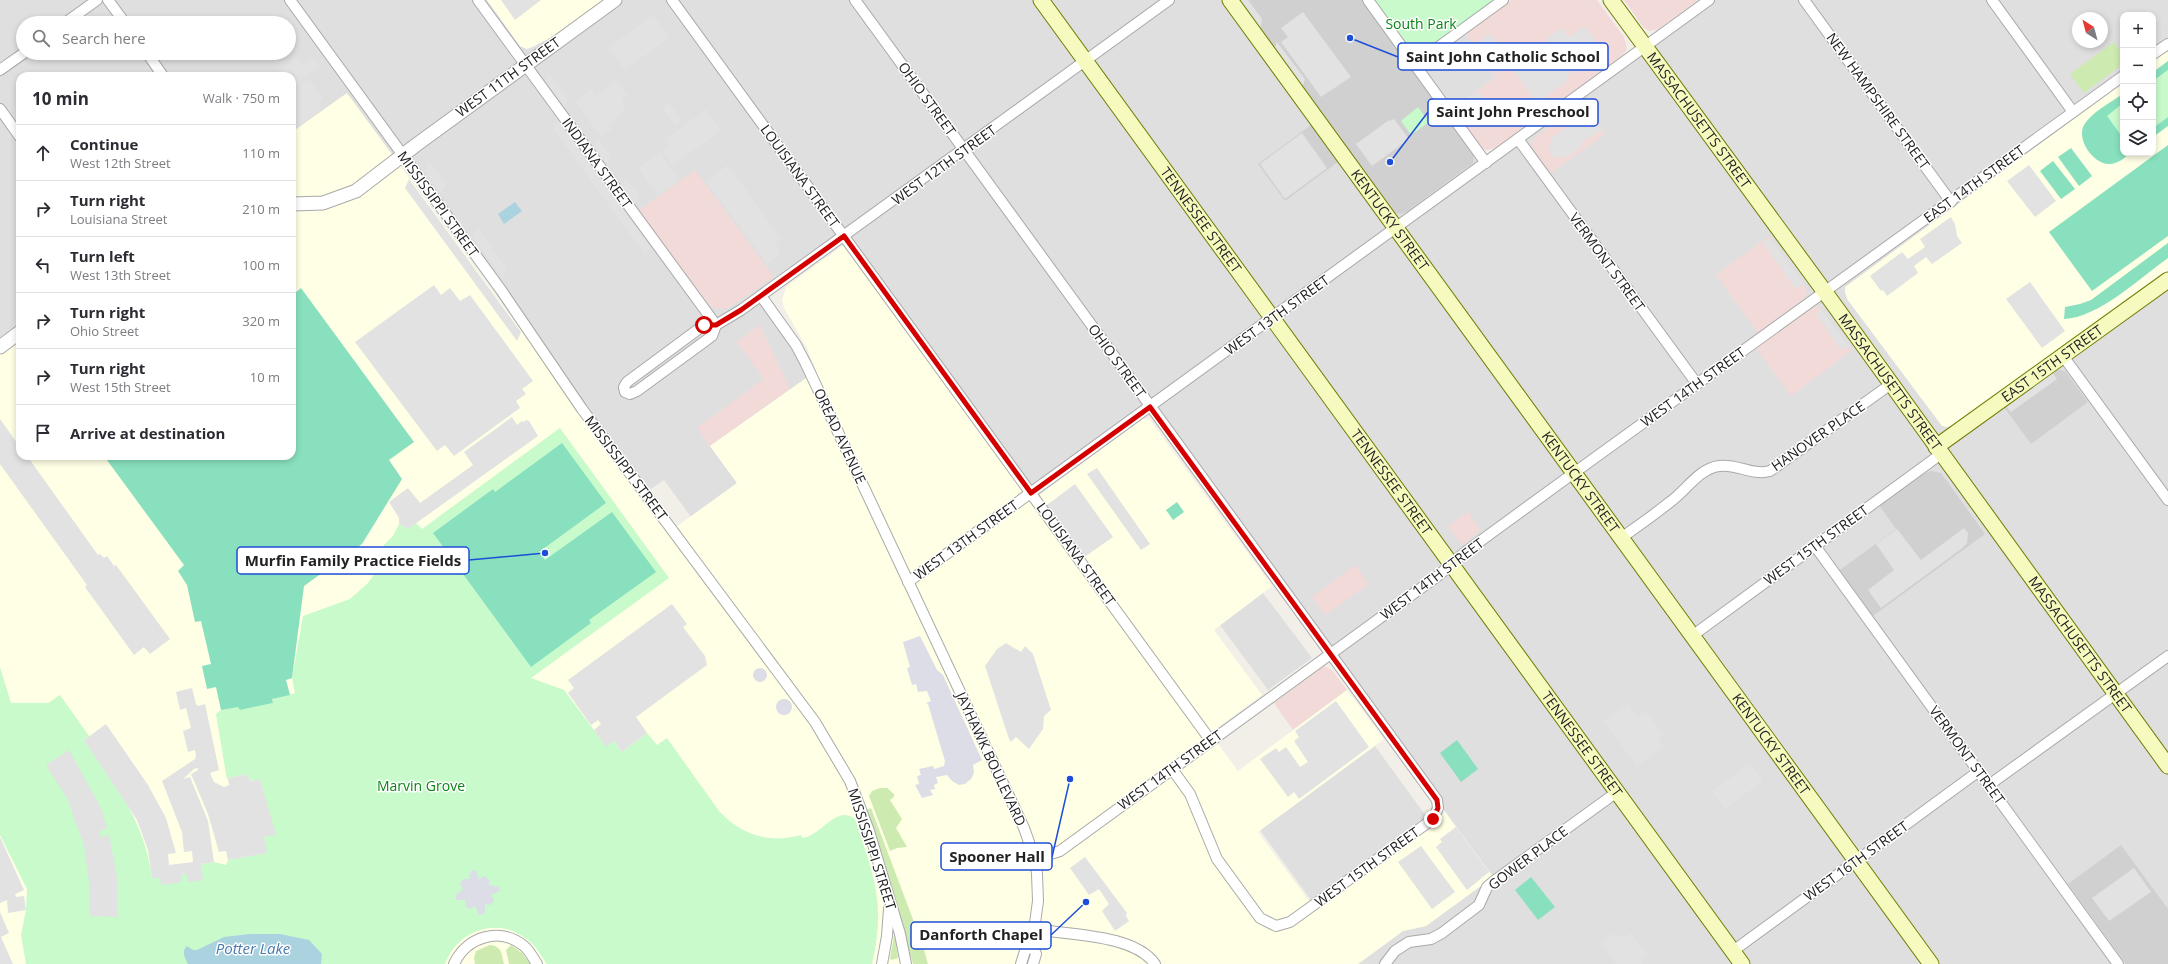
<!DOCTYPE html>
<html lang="en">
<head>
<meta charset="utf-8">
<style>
  body { margin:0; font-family:"Open Sans",sans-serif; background:#f7f7f7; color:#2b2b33 }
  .controls { position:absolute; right:12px; top:12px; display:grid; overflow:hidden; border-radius:8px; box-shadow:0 2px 6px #0003 }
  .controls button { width:36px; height:36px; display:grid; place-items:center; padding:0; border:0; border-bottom:1px solid #e1e1e2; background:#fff; color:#2b2b33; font:20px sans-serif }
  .compass { position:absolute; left:2072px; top:12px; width:36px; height:36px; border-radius:50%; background:#fff; box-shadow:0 2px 6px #0003; rotate:324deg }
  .stop { position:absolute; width:12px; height:12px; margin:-9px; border:3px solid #d40000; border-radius:50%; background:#fff }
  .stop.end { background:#d40000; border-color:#fff; box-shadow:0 1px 4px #0008 }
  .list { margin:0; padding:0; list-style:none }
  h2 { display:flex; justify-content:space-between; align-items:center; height:52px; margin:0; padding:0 16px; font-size:17px }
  h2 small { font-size:13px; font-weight:400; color:#7c7c81 }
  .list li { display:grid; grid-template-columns:26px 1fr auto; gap:12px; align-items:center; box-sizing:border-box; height:56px; padding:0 16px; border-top:1px solid #e1e1e2 }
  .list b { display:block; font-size:15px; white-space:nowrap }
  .list p { margin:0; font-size:13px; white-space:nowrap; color:#7c7c81 }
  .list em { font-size:13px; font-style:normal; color:#7c7c81 }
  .icon { flex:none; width:22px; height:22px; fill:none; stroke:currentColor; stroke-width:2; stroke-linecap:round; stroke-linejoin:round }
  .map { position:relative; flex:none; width:2168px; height:964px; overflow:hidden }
  .search { position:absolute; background:#fff; box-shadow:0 2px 6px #0003; left:16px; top:16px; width:280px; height:44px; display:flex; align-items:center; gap:10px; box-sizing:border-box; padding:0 14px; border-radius:22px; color:#7c7c81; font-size:15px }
  .panel { position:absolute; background:#fff; box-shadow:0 2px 6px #0003; left:16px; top:72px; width:280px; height:388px; border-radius:12px }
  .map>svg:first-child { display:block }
  .residential { fill:#e0dfdf; fill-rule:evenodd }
  .commercial { fill:#f2dad9 }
  .education { fill:#ffffe5 }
  .religious { fill:#d0d0d0 }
  .grass { fill:#cdebb0 }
  .park { fill:#c8facc }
  .pitch { fill:#88e0be }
  .parking { fill:#e2e2e2 }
  .plaza { fill:#dddde8 }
  .water { fill:#aad3df }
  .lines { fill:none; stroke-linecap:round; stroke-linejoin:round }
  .minor-casing { stroke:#a9a9a9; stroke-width:12 }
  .tertiary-casing { stroke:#a9a9a9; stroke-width:15 }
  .secondary-casing { stroke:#707d05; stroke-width:17 }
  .minor { stroke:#fff; stroke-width:10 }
  .tertiary { stroke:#fff; stroke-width:13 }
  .secondary { stroke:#f7fabf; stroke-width:15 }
  .route { stroke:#d40000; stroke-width:5 }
  .labels { text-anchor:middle; stroke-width:3; stroke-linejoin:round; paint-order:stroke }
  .park-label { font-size:14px; fill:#0c8416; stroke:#fff }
  .street-label { font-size:14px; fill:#222; stroke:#fff }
  .water-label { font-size:15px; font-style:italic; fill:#4a7aab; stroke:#fff }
  .leader { fill:none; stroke:#1d4ed8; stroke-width:1.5 }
  .callout-dot { fill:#1d4ed8; stroke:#fff; stroke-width:1.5 }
  .callout { fill:#fff; stroke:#1d4ed8; stroke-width:1.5 }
  .callout-label { font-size:15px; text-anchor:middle; font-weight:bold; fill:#222 }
</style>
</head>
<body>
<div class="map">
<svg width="2168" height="964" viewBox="0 0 2168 964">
  <rect width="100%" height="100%" fill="#f2efe9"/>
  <g class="residential">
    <path d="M0,0H487L520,46L527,49L534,47L605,0H1368L1486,162L1709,0H2168V964H1358L1403,931L1426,926L1493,877L1150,407L1031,493L844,236L761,296L811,375L710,446L737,483L691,517L664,480L645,493L403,156L292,204V76H20V332L0,347ZM2123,15H2153V153H2123ZM2078,18H2102V42H2078ZM23,23H289V53H23Z"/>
    <path d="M1465,34L1496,77L1453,108L1426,71L1425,66L1427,61Z"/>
    <path d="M1263,593L1312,658L1268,690L1220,625Z"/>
    <path d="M1375,746L1426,816L1311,900L1260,830Z"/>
  </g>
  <g class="commercial">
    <path d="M1511,0H1597L1624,37L1627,49L1623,55L1495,148L1486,150L1481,148L1453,108L1496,77L1465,34Z"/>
    <path d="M1624,0H1698L1658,29L1650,31L1644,28Z"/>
    <path d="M1579,104H1582L1605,134L1551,173L1532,147L1533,139Z"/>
    <path d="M695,170L774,277L731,306L723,309H716L707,303L638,211Z"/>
    <path d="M1769,236L1805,287L1807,293L1803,301L1758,333L1716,275Z"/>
    <path d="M1818,306L1851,351L1791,396L1756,348L1811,308Z"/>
    <path d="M760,325L790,389L710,446L697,428L764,379L737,342Z"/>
    <path d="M1468,512L1481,530L1462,545L1448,526Z"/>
    <path d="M1355,565L1369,584L1325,615L1312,597Z"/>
    <path d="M1324,666L1332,670L1347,690L1293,730L1274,703Z"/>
  </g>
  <g class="education">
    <path d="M487,0H605L555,36L527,49L520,46Z"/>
    <path d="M2168,50V271L1955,425L1947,427L1942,426L1847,299L1845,292V287L2123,83V153H2153V61Z"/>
    <path d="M347,93L669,532L737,483L710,446L816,371L807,348L784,308L782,299L787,286L844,245L850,249L946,387L1030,502L1143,419L1150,420L1272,586L1214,630L1262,695L1210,733L1238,771L1347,690L1384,739L1258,832L1315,909L1429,827L1445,812L1493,877L1426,926L1403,931L1358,964H0V354L20,340V456H292V132Z"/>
  </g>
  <g class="religious">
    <path d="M1237,0H1363L1472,150L1474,155L1473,163L1406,212L1401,214L1393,212Z"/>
    <path d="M1311,125L1338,162L1285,201L1258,164Z"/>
    <path d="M2058,370L2065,371L2088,402L2031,444L2004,407Z"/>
    <path d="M1931,471L1941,473L1985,534L1873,616L1840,570L1896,529L1879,505L1920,475Z"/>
    <path d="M2121,845L2168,909V964H2126L2068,884Z"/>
  </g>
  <g class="grass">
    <path d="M2114,42L2123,55V64L2084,93L2070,74Z"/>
    <path d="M880,788H887L894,794V797L890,800L902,819L896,828L907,847L897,848L890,851L869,796L872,791Z"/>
    <path d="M871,808L923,946L928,964H913L885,865L866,810Z"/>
    <path d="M894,936H895L898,958L891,960L890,958Z"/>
    <path d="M490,945C502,946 502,955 504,964H475L474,958L476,951Z"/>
    <path d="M511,945L522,953L530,964H509L506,950Z"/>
  </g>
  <g class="park">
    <path d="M1374,0H1495L1425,51L1417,52L1409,48Z"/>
    <path d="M2168,70V117L2153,128V81Z"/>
    <path d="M2123,103V138L2106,116Z"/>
    <path d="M1418,107L1429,122L1411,135L1401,121Z"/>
    <path d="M560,428L669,578L531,678L564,690L606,746L614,741L622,752L647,733L657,745L667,738L719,811C741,835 769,844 801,835L802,838C805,837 808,837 811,835C825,829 838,806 855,819C874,877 886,902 872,964H547C541,956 536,946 528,940C499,916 458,929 445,964H26L21,935L26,910L27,889L0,835V667L11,703H48L60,695L89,736L84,740C116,787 144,819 152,878L202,872L201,864L214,862L226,865L228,860L266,853L264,837L275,835L260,779L250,781L247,774L228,778L227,780L216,714L221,710L239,706L240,710L273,703L272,699L295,693L292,678L303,616L350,599L368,583L379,568L384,545L393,536L399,524L408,529L416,523L422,529Z"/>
  </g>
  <g class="pitch">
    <path d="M2168,61V70L2153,81V72Z"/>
    <path d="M2123,94V103L2107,116L2123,138V153H2131C2124,158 2118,164 2109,164C2093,164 2076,139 2084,125C2092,112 2111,102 2123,94Z"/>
    <path d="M2168,117V126L2153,137V128Z"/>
    <path d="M2168,145V236L2092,291L2049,232Z"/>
    <path d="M2071,148L2092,176L2079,186L2058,157Z"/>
    <path d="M2053,161L2075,189L2061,199L2040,171Z"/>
    <path d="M2168,243V258C2140,278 2098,318 2064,319L2065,307L2080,304L2091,300Z"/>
    <path d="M301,288L414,442L389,460L402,479L362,544L304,586L292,678L286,680L290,695L272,699L273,703L240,710L238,707L221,710L216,687L207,689L202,666L211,664L201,621L195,622L187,585L178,571L184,565L104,456H292V291L295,293Z"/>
    <path d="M562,443L606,503L539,552L545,560L612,512L656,572L589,620L591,623L531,667L433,533L493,489L495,492Z"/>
    <path d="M1177,502L1184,512L1173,520L1166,510Z"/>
    <path d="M1457,740L1478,769L1461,782L1440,753Z"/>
    <path d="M1531,877L1555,907L1538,920L1515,890Z"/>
  </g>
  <g class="parking">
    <path d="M501,0H541L515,20Z"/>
    <path d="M1237,0H1248L1262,19L1260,31Z"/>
    <path d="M1303,12L1351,77L1321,97L1281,42L1288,37L1281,28Z"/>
    <path d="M653,15L670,37L625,70L608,48Z"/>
    <path d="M1585,26L1601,47L1585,59L1588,63L1572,75L1546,39L1562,28L1569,37Z"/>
    <path d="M1490,33L1512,64L1497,74L1475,44Z"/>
    <path d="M1277,42L1305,79L1302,89L1274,50Z"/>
    <path d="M1545,42L1569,74L1566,82L1537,103L1511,67Z"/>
    <path d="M312,58L319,67L301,79V81L304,82L309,79L323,98L318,103L322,109L293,131L292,76H272L296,59L302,65Z"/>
    <path d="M548,75L552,76L568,100L564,109L545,82Z"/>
    <path d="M616,80L628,96L622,99L623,106L626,110L614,119L615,120L609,125L612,129L601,137L575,101L591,89L596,95Z"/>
    <path d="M1478,91L1490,107L1472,121L1465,119L1459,110L1461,103Z"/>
    <path d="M669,103L682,120L675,125L662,108Z"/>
    <path d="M706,109L721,131L672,166L662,151L669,146L665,140Z"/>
    <path d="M1588,112L1602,130L1582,142V146L1567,157H1554L1549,151L1552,138Z"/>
    <path d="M1394,119L1409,139L1372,166L1356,144L1389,120L1390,121Z"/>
    <path d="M558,120L650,247L646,254L643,252L553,129Z"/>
    <path d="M1302,133L1327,168L1285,199L1260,164Z"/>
    <path d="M596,141L600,142L611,157L606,167L593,148Z"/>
    <path d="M660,153L680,180L658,196L638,168Z"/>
    <path d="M428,163L432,164L446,184L441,193L424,170Z"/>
    <path d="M728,165L781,239L775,244L781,253L767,264L706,181Z"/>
    <path d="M2029,165L2056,201L2035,217L2007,181Z"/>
    <path d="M409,179L521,332L517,341L405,188Z"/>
    <path d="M625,180L628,181L639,196L635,206L621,188Z"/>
    <path d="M1951,217L1955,224L1957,236L1962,243L1932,264L1926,257L1914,266L1918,273L1887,296L1883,290L1881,291L1870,276L1902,252L1908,259L1925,247L1920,239Z"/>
    <path d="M478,228L507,269L503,279L473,237Z"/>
    <path d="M1770,238L1803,284L1796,289L1763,243Z"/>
    <path d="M2030,282L2065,331L2042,348L2006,299Z"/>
    <path d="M434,285L441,295L450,288L460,301L470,295L533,381L522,389L526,394L516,401L520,408L454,456L445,445L437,451L355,342Z"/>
    <path d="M1822,310L1848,346L1841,350L1816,314Z"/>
    <path d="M2052,372L2057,379L2011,412L2006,406Z"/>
    <path d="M512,417L517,425L522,421L524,422L526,420L529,421L538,436L408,529L399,524V518L389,502L408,488L420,503L473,465L464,452Z"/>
    <path d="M0,419L20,447V456H27L98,555L100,554L104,558L107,556L114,566L116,565L170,639L150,654L144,647L134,655L85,587L87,585L0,464Z"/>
    <path d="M1097,468L1150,544L1141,550L1087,474Z"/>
    <path d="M1075,484L1113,537L1080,560L1043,508Z"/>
    <path d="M1964,528L1968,533L1967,543L1961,549L1881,608L1868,590L1894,570L1876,544L1897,529L1921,560Z"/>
    <path d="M672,604L687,624L683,627L705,656L707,665L636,717L647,733L622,752L614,741L606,747L594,730L601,724L598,720L591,725L568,693L574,688L568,680Z"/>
    <path d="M1006,643L1021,652L1025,646L1033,654L1051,710L1044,716L1043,729L1029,749L1016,737L1011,742L1009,739L985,666L997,649Z"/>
    <path d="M192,688L196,704L198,706L205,704L219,770L210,773L214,782L224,787L229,785L228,778L247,774L250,781L260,779L276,835L264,837L267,853L228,860L226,851L219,852L208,814L191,774L198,770V768L194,769L183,779L190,777L208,821L214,862L201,864L203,880L188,882L187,875L182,874L181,882L161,885L160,878H152L148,850L137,820L84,740L106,724L148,785L166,818L176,853L168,854L169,865L193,862L192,851L184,852L182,832L162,781L195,759L196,756L195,750L188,752L183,731L191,728L186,708L180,710L176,692Z"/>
    <path d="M1336,701L1369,747L1299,799L1294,792L1288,797L1260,759L1276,748L1279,752L1286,747L1300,767L1308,762L1294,741L1299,737L1295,731Z"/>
    <path d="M1628,703L1638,717L1646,711L1664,735L1658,740L1663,747L1637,766L1603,721Z"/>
    <path d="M69,750L101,808L107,828L99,832L102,838L109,834L117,877V917L90,916L89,882L84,845L67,798L46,765Z"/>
    <path d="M1750,763L1763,781L1725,809L1712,791Z"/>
    <path d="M1456,827L1489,872L1467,890L1436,847L1442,842L1440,839Z"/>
    <path d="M0,837L24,890L15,894L16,897L24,896L26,910L8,913L7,900L0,903Z"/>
    <path d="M1421,846L1455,892L1432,909L1398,862Z"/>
    <path d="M1085,857L1127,913L1126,916L1129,921L1115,931L1102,911L1109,904L1099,889L1089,895L1070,868Z"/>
    <path d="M2134,868L2151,892L2109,921L2092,898Z"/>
    <path d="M0,912L9,933L1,937L13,964H0Z"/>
    <path d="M1631,933L1647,955L1640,960L1643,964H1616L1601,943L1613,934L1624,937Z"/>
  </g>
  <g class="plaza">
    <path d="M920,636L937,670L943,675L982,760L973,765L974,773L971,779L965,784L959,785L952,781L947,775L936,777L938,783L934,785L935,789L930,790L933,795L922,798L915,785L919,784L917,776L921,775L919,769L933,766L934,769L944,766L945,761L928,704L926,703L931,701L927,691L918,692L916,684L912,685L907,668L910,667L903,642Z"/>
    <circle cx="760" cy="675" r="7"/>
    <circle cx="784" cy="707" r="8"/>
    <path d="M476,870L479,879L485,876L489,880V885L499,887L500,891L491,895L494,900L491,905L485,904V914L479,915L475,906L470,909L465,906L466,900H456L455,895L463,890L460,884L463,879H469L471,871Z"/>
  </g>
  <g class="water">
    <path d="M515,202L522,211L504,224L498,214Z"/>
    <path d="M250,934H280L309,940L322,954L321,964H188C185,958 181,951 187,946L193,950H197L224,937Z"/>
  </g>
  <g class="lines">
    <g class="minor-casing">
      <g id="minor">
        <path d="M108,0L125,23"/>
        <path d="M290,0L501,290L582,409L815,722L850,781L869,831L900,934L906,964"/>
        <path d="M478,0L716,325"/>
        <path d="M672,0L1211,741"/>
        <path d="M855,0L1437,800L1438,808L1433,819L1290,922L1276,926L1260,918L1217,859L1190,794L1172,769"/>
        <path d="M1368,0L1486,163"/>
        <path d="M1804,0L1951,202"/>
        <path d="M1992,0L2073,112"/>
        <path d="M65,23L97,0"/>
        <path d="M147,53L163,76"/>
        <path d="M2153,54L2168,44"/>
        <path d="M1415,64L1503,0"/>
        <path d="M0,70L24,53"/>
        <path d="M0,109L20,137"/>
        <path d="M1518,139L1697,384"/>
        <path d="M761,296L796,345L806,364L1024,828L1035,859L1037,874L1038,901L1032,945L1036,954L1033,964"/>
        <path d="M716,325L712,336L637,391L630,394L625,392L624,387L627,382L704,325H716L741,310L1169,0"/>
        <path d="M2063,356L2168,500"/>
        <path d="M1621,538C1638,526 1654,515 1670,502C1686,491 1698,469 1719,466C1736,463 1752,476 1770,471L1891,384"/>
        <path d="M1815,546L2118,964"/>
        <path d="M908,582L1709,0"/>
        <path d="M1692,636L1941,454"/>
        <path d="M1989,785L2168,656"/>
        <path d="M1035,859L1060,851L1439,575L1464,553L1560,483L2123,76"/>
        <path d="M1035,929C1069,935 1134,934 1155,964"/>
        <path d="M1733,951L1979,771"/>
        <path d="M454,964C466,937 500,926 524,946C530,951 533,958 537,964"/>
        <path d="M882,964L887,936L889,909"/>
        <path d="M1021,964L1025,951L1032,945"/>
        <path d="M1385,964L1395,951L1409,942L1431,939L1442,933L1479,905L1487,887L1494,881L1617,792"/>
      </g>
    </g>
    <g class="tertiary-casing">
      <g id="tertiary">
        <path d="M292,204L323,203L356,191L416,145L615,0"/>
        <path d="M0,347L20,332"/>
      </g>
    </g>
    <g class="secondary-casing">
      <g id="secondary">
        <path id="s1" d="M1041,0L1742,964"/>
        <path id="s2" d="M1230,0L1931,964"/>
        <path id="s3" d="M1611,0L1819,284L2168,766"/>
        <path id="s4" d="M1936,447L2168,280"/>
      </g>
    </g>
    <use href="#minor" class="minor"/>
    <use href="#tertiary" class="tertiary"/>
    <use href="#secondary" class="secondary"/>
  </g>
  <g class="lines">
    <path class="route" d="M704,325H716L741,310L844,236L1031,493L1150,407L1437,800L1438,808L1433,819"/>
  </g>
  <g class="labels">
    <g class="park-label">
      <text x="1421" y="29">South Park</text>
      <text x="421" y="791">Marvin Grove</text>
    </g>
    <g class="street-label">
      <text transform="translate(508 77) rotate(-36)" y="5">WEST 11TH STREET</text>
      <text transform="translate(927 99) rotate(54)" y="5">OHIO STREET</text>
      <text transform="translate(1878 101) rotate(54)" y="5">NEW HAMPSHIRE STREET</text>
      <text dy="5" stroke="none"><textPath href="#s3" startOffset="149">MASSACHUSETTS STREET</textPath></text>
      <text transform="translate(597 163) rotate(54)" y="5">INDIANA STREET</text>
      <text transform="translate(944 165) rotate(-36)" y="5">WEST 12TH STREET</text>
      <text transform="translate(800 176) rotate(54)" y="5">LOUISIANA STREET</text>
      <text transform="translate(1974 184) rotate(-36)" y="5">EAST 14TH STREET</text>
      <text transform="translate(438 204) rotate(54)" y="5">MISSISSIPPI STREET</text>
      <text dy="5" stroke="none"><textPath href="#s1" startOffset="272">TENNESSEE STREET</textPath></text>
      <text dy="5" stroke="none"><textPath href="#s2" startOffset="272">KENTUCKY STREET</textPath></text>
      <text transform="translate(1607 262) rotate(54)" y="5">VERMONT STREET</text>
      <text transform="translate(1277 315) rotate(-36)" y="5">WEST 13TH STREET</text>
      <text transform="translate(1117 361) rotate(54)" y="5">OHIO STREET</text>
      <text dy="5" stroke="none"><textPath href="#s4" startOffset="143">EAST 15TH STREET</textPath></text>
      <text dy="5" stroke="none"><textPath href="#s3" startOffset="473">MASSACHUSETTS STREET</textPath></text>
      <text transform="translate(1693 387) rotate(-36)" y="5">WEST 14TH STREET</text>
      <text transform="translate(840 436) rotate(65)" y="5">OREAD AVENUE</text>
      <text transform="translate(1818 436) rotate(-35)" y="5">HANOVER PLACE</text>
      <text transform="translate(626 468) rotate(53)" y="5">MISSISSIPPI STREET</text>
      <text dy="5" stroke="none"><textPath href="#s1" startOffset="596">TENNESSEE STREET</textPath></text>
      <text dy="5" stroke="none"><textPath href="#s2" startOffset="596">KENTUCKY STREET</textPath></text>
      <text transform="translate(966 540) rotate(-36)" y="5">WEST 13TH STREET</text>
      <text transform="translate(1816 545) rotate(-36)" y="5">WEST 15TH STREET</text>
      <text transform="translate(1076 554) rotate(54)" y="5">LOUISIANA STREET</text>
      <text transform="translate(1432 579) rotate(-37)" y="5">WEST 14TH STREET</text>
      <text dy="5" stroke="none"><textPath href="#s3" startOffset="797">MASSACHUSETTS STREET</textPath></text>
      <text dy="5" stroke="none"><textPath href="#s1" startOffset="920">TENNESSEE STREET</textPath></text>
      <text dy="5" stroke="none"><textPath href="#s2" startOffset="920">KENTUCKY STREET</textPath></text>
      <text transform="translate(1967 755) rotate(54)" y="5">VERMONT STREET</text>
      <text transform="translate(991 759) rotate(65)" y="5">JAYHAWK BOULEVARD</text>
      <text transform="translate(1170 770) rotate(-36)" y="5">WEST 14TH STREET</text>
      <text transform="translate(872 849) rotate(72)" y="5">MISSISSIPPI STREET</text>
      <text transform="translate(1528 858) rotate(-37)" y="5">GOWER PLACE</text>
      <text transform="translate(1856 861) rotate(-36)" y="5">WEST 16TH STREET</text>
      <text transform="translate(1367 867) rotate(-36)" y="5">WEST 15TH STREET</text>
    </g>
    <g class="water-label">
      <text x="253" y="954">Potter Lake</text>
    </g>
  </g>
  <path class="leader" d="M1350 38L1398 57M1390 162L1428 112M545 553L469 560M1070 779L1052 857M1086 902L1051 935"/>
  <g class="callout-dot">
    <circle cx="1350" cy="38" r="4"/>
    <circle cx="1390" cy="162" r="4"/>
    <circle cx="545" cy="553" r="4"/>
    <circle cx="1070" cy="779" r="4"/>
    <circle cx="1086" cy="902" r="4"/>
  </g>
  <g class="callout">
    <rect x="1398" y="43" width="210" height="27" rx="4"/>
    <rect x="1428" y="99" width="170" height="27" rx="4"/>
    <rect x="237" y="547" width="232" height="27" rx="4"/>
    <rect x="941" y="843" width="111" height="27" rx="4"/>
    <rect x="911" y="922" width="140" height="27" rx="4"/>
  </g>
  <g class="callout-label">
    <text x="1503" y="62">Saint John Catholic School</text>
    <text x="1513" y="117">Saint John Preschool</text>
    <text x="353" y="566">Murfin Family Practice Fields</text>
    <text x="997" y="862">Spooner Hall</text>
    <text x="981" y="940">Danforth Chapel</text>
  </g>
</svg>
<div class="controls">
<button>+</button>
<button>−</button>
<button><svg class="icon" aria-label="locate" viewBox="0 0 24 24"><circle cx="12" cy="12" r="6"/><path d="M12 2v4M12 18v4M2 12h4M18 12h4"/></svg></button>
<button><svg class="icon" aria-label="layers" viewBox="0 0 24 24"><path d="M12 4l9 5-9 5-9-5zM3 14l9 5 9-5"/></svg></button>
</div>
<svg class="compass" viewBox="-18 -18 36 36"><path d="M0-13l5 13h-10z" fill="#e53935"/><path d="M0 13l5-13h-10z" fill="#7c7c81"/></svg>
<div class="stop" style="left:704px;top:325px"></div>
<div class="stop end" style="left:1433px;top:819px"></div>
<div class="search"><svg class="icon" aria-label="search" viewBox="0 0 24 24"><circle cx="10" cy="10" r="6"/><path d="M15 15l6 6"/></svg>Search here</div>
<section class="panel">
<h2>10 min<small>Walk · 750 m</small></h2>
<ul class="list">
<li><svg class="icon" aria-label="ahead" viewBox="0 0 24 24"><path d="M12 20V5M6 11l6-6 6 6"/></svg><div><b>Continue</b><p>West 12th Street</p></div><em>110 m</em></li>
<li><svg class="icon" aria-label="right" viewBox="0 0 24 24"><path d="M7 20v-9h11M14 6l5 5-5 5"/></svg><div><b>Turn right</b><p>Louisiana Street</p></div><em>210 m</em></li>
<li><svg class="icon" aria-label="left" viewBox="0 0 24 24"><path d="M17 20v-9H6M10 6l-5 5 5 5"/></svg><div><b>Turn left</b><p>West 13th Street</p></div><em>100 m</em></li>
<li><svg class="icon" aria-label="right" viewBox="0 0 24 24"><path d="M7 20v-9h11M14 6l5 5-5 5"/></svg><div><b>Turn right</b><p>Ohio Street</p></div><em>320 m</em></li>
<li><svg class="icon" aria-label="right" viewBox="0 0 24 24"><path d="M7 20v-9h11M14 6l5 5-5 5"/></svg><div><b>Turn right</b><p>West 15th Street</p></div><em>10 m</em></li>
<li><svg class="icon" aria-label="arrive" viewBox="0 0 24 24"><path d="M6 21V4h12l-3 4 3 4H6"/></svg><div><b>Arrive at destination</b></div></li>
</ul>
</section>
</div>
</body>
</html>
